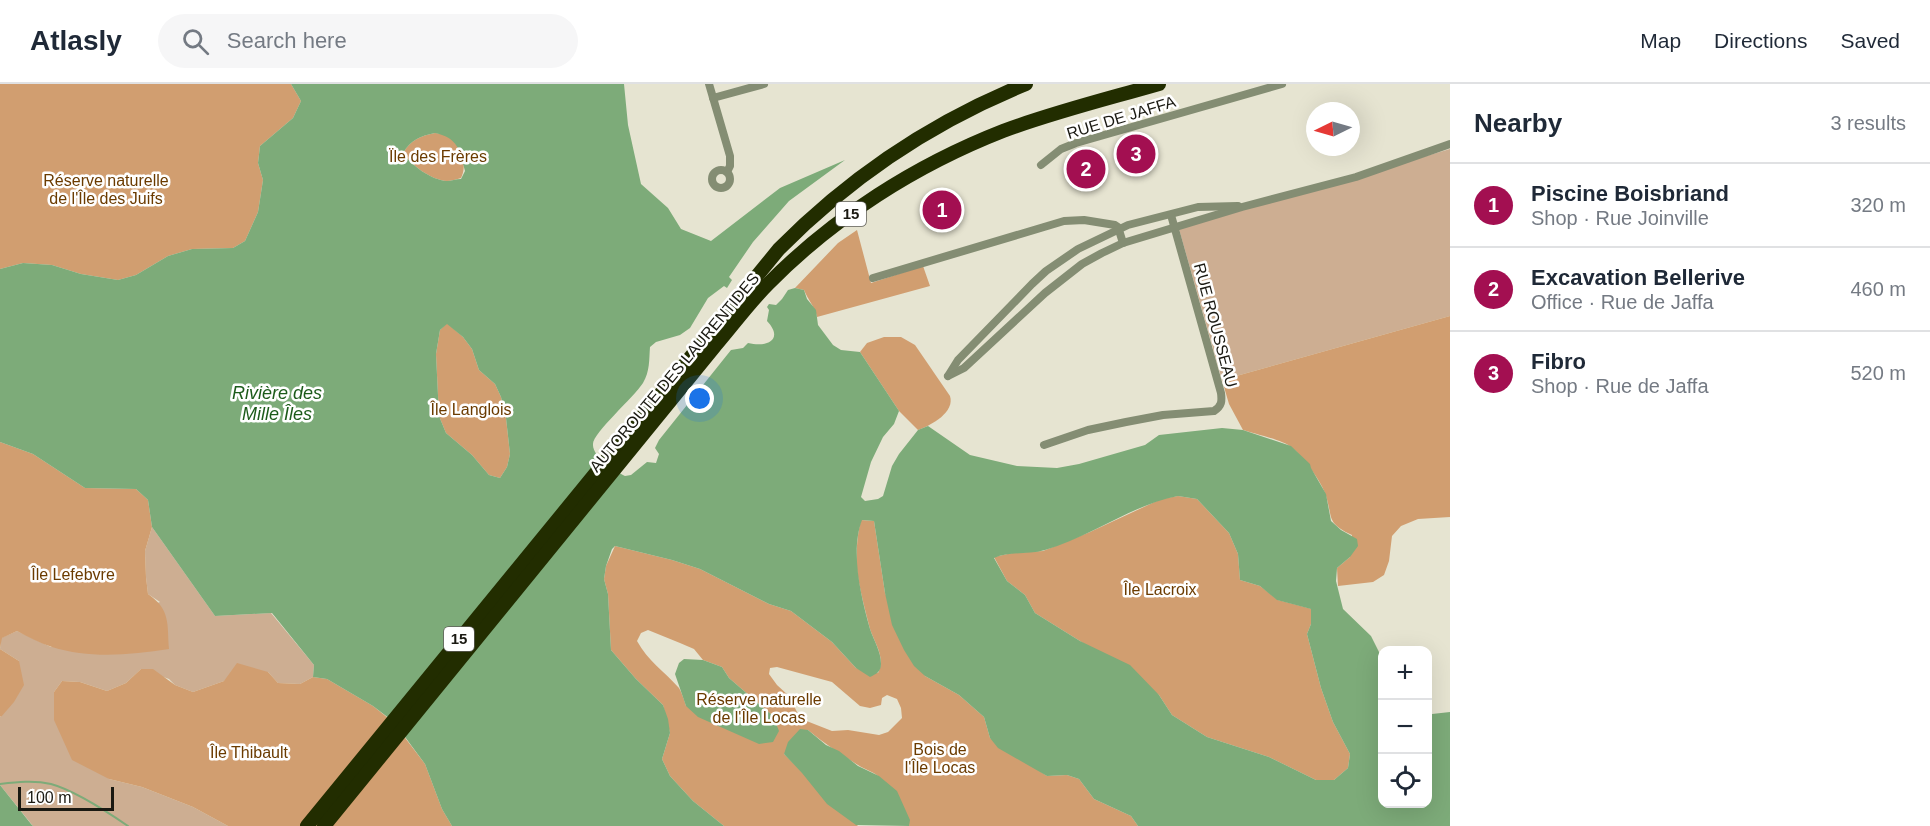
<!DOCTYPE html>
<html lang="en">
<head>
<meta charset="utf-8">
<style>
  body { margin:0; font-family:Helvetica,sans-serif; background:#f6f6f7; color:#1f2937 }
  .controls { position:absolute; right:18px; bottom:18px; display:grid; overflow:hidden; border-radius:12px; box-shadow:0 6px 24px #0002 }
  .controls button { width:54px; height:54px; display:grid; place-items:center; padding:0; border:0; border-bottom:2px solid #e0e1e3; background:#fff; color:#1f2937; font:30px sans-serif }
  .compass { position:absolute; left:1306px; top:18px; width:54px; height:54px; border-radius:50%; background:#fff; box-shadow:0 6px 24px #0002; rotate:265deg }
  .scale { position:absolute; left:18px; bottom:15px; width:96px; box-sizing:border-box; padding-left:6px; border:3px solid #1a1912; border-top:0; font-size:16px; line-height:21px; white-space:nowrap; color:#1a1912; -webkit-text-stroke:4px #fff; paint-order:stroke }
  .you { position:absolute; left:700px; top:315px; width:21px; height:21px; margin:-15px; border:4px solid #fff; border-radius:50%; background:#1a73e8; box-shadow:0 0 0 9px #1a73e833 }
  .badge { display:grid; place-items:center; width:39px; height:39px; border-radius:50%; background:#a30f51; color:#fff; font-size:20px; font-weight:700 }
  .pin { position:absolute; translate:-50% -50%; border:3px solid #fff; box-shadow:0 2px 6px #0006 }
  .list { margin:0; padding:0; list-style:none }
  h2 { display:flex; justify-content:space-between; align-items:center; height:78px; margin:0; padding:0 24px; font-size:26px }
  h2 small { font-size:20px; font-weight:400; color:#747a83 }
  .list li { display:grid; grid-template-columns:39px 1fr auto; gap:18px; align-items:center; box-sizing:border-box; height:84px; padding:0 24px; border-top:2px solid #e0e1e3 }
  .list b { display:block; font-size:22px; white-space:nowrap }
  .list p { margin:0; font-size:20px; white-space:nowrap; color:#747a83 }
  .list em { font-size:20px; font-style:normal; color:#747a83 }
  .icon { flex:none; width:33px; height:33px; fill:none; stroke:currentColor; stroke-width:2; stroke-linecap:round; stroke-linejoin:round }
  .map { position:relative; flex:none; width:1450px; height:742px; overflow:hidden }
  header { display:flex; align-items:center; gap:36px; box-sizing:border-box; height:84px; padding:0 30px; background:#fff; border-bottom:2px solid #e0e1e3 }
  header strong { font-size:28px }
  nav { display:flex; gap:33px; margin-inline-start:auto; font-size:21px }
  .search { width:420px; height:54px; background:#f6f6f7; display:flex; align-items:center; gap:15px; box-sizing:border-box; padding:0 21px; border-radius:33px; color:#747a83; font-size:22px }
  main { display:flex }
  aside { flex:1; background:#fff }
  .map>svg:first-child { display:block }
  .green { fill:#cdae92 }
  .forest { fill:#d19e70; fill-rule:evenodd }
  .water { fill:#7dab79; fill-rule:evenodd }
  .lines { fill:none; stroke-linecap:round; stroke-linejoin:round }
  .stream { stroke:#7dab79; stroke-width:2 }
  .street { stroke:#848d73; stroke-width:8 }
  .highway { stroke:#222d00; stroke-width:14 }
  .labels { text-anchor:middle; stroke-width:5; stroke-linejoin:round; paint-order:stroke }
  .shield { fill:#fff; stroke:#5f5e59; stroke-width:1.5 }
  .shield-label { font-size:15px; font-weight:bold; fill:#1a1912 }
  .street-label { font-size:16px; fill:#1a1912; stroke:#fff }
  .park-label { font-size:16px; fill:#6b3b00; stroke:#fff }
  .water-label { font-size:18px; font-style:italic; fill:#1c5b1a; stroke:#fff }
</style>
</head>
<body>
<header>
<strong>Atlasly</strong>
<div class="search"><svg class="icon" aria-label="search" viewBox="0 0 24 24"><circle cx="10" cy="10" r="6"/><path d="M15 15l6 6"/></svg>Search here</div>
<nav><a>Map</a><a>Directions</a><a>Saved</a></nav>
</header>
<main>
<div class="map">
<svg width="1450" height="742" viewBox="0 0 1450 742">
  <rect width="100%" height="100%" fill="#e6e4d1"/>
  <g class="green">
    <path d="M1450,65V232L1222,296L1179,145Z"/>
    <path d="M152,443L215,532L271,529L314,581L313,593L300,600L278,599L268,588L224,597L193,608L175,601L169,595L141,585L126,599L107,607L80,598L62,597L54,608L109,695L142,703L193,723L228,742H33L0,701V632L1,633L19,577L0,565L1,554L17,547L51,563L160,518L148,510L146,493L145,467Z"/>
  </g>
  <g class="forest">
    <path d="M0,0H291L301,17L293,34L260,62L258,79L263,96L258,128L245,157L233,164L192,165L168,172L136,191L118,196L81,190L52,181L23,179L0,185Z"/>
    <path d="M435,49C440,50 446,50 450,53C461,63 468,81 461,94C457,95 451,97 447,97C431,96 411,81 403,69C411,56 420,52 435,49Z"/>
    <path d="M857,146L871,199L923,182L930,202L817,233C815,223 808,216 804,206L795,204L838,159Z"/>
    <path d="M1450,232V433L1418,435L1401,442L1392,452L1389,477L1384,491L1373,498L1338,502L1337,484L1350,473L1352,451C1326,439 1333,434 1326,412C1322,398 1303,372 1291,363C1283,356 1255,350 1243,346L1229,320L1222,296Z"/>
    <path d="M447,239L463,253L472,265L479,286L495,300L501,313L506,334L510,370L507,383L500,394L489,391L472,371L446,349L439,332L436,270L440,246Z"/>
    <path d="M884,253H901L915,261L950,312C955,328 932,341 918,346L899,327L860,268L867,259Z"/>
    <path d="M0,358L33,370L85,404L136,405L148,416L152,443L145,467L146,493L148,510C171,526 167,540 169,565C130,571 90,575 52,563C40,559 28,553 17,547L2,554L0,564Z"/>
    <path d="M1178,412L1197,415L1229,449L1238,470L1240,496L1260,502L1278,516L1312,525L1311,540L1307,550L1321,604L1333,638L1350,670L1348,684L1334,696H1316L1269,673L1207,653L1172,631L1159,611L1080,557L1035,529L1025,511L1007,497L994,473L1012,469L1043,467L1090,448L1161,415Z"/>
    <path d="M861,436L874,437L885,509L925,592L959,611L984,633L990,654L1047,692L1067,691L1079,695L1094,715L1131,732L1138,742H909C911,729 889,700 878,692C872,687 864,685 858,681C840,670 824,659 808,646L784,670L858,742H724L693,717L670,692L662,675L670,649L663,621L636,595L611,566L608,510L604,495L606,482L615,462L672,476L700,485L769,520L791,527L832,558L856,584L878,589C886,574 875,560 870,545C866,530 859,503 857,486C856,470 857,451 861,436ZM648,546L680,559L694,565L703,576L722,583L729,594L773,632L686,622C684,616 682,609 679,604C664,587 648,577 637,557L641,549ZM777,583L832,598L860,622L870,624L881,621L882,614L887,611L897,615L901,624L902,634L888,648L879,651L848,646L832,647L804,636L797,628L789,612L777,601L769,590L770,584Z"/>
    <path d="M0,565L19,577L24,601L14,618L1,633L0,632Z"/>
    <path d="M237,579L268,588L278,599L300,600L313,593L327,595L373,622L393,638L425,680L442,725L452,742H228L193,723L142,703L109,695L72,676L54,636V608L62,597L80,598L107,607L126,599L141,585H153L175,601L193,608L224,597Z"/>
  </g>
  <g class="water">
    <path d="M291,0H624L628,41L641,100L668,124L681,145L711,157L780,104L845,76L789,117L753,158L729,193L732,196L727,204L724,202L708,214L690,244L680,251L656,258L650,263C649,276 650,287 643,299C634,313 593,349 593,360C592,373 615,387 625,392L631,391L647,378L656,379L659,370L655,364L659,356L731,266L743,264L748,259C768,264 784,255 767,237L769,226L767,223L769,220L776,221L782,215L788,206L795,204L804,206L807,215L816,226L818,241L833,261L841,266L860,268L899,327L894,340L883,353L871,378L861,413L865,417L878,415L883,412L892,382L899,370L918,346L928,342L970,371L1017,382L1057,384L1079,380L1145,361L1159,351L1222,344L1243,346L1291,362L1310,380L1311,384L1326,410L1331,437L1341,446L1357,455L1358,462L1350,473L1337,484L1336,497L1343,525L1371,552L1382,574V720H1428V628L1432,630L1450,628V742H1138L1131,732L1094,715L1079,695L1067,691L1047,692L998,664L990,654L984,633L959,611L925,592L914,582L904,566L892,541L885,509L874,437L862,436C850,467 861,513 870,545C874,557 881,567 881,580C881,588 876,590 870,593L856,584L832,558L791,527L769,520L700,485L672,476L615,462L612,465L606,482L604,495L608,510L611,566L636,595L663,621L668,635L670,649L662,675L670,692L693,717L724,742H452L442,725L425,680L394,638L373,622L327,595L313,593L314,581L272,529L215,532L152,443L148,416L136,405L85,404L33,370L0,358V185L23,179L52,181L81,190L118,196L136,191L168,172L192,165L233,164L245,157L258,128L263,96L258,79L260,62L293,34L301,17ZM435,49C458,54 460,66 465,87L461,95C456,95 451,97 447,97C431,96 411,81 403,69C411,56 420,52 435,49ZM447,240L463,253L472,265L479,286L495,300L501,313L506,334L510,370L507,383L500,394L489,391L472,371L446,349L439,332L436,270L440,246ZM1178,412L1197,415L1229,449L1238,470L1240,496L1260,502L1277,516L1311,525V540L1307,550L1321,604L1333,638L1350,670L1348,684L1334,696H1316L1269,673L1207,653L1172,631L1159,611L1130,581L1080,557L1035,529L1025,511L1007,497L994,474C1010,467 1028,471 1045,466C1091,453 1131,421 1178,412Z"/>
    <path d="M684,575L703,576L722,583L729,594L773,632L779,647L773,658L759,660L698,633L686,622L675,590L679,579Z"/>
    <path d="M800,645L808,646L826,661L839,667L858,682L879,692L897,707L910,736L909,742L856,741L827,720L802,689L784,670L788,658Z"/>
    <path d="M0,701L31,740L33,742H0Z"/>
  </g>
  <g class="lines">
    <path class="stream" d="M0,700C17,698 34,696 51,700C73,706 109,729 128,742"/>
    <g class="street">
      <path d="M709,0L730,72V82L727,88"/>
      <path d="M713,14L764,0"/>
      <path d="M1041,81L1061,65L1076,59L1282,0"/>
      <circle cx="721" cy="95" r="9"/>
      <path d="M873,194L1064,137L1084,136L1115,141L1118,143L1123,159"/>
      <path d="M948,292L964,284L1045,209L1082,180L1102,169L1123,159L1242,123L1356,93L1450,60"/>
      <path d="M948,292L958,276L1032,200L1046,187L1078,165L1128,141L1198,123L1238,122"/>
      <path d="M1044,361L1088,346L1126,338L1163,331L1214,327C1222,322 1222,317 1221,309L1171,131"/>
    </g>
    <g class="highway">
      <path d="M307,742L779,165C850,93 932,38 1026,0"/>
      <path d="M324,742L715,262C733,241 749,219 768,200C834,133 916,81 1003,47C1054,28 1107,15 1159,0"/>
    </g>
  </g>
  <g class="labels">
    <g class="shield">
      <rect x="836" y="118" width="30" height="24" rx="4.5"/>
      <rect x="444" y="543" width="30" height="24" rx="4.5"/>
    </g>
    <g class="shield-label">
      <text x="851" y="135">15</text>
      <text x="459" y="560">15</text>
    </g>
    <g class="street-label">
      <text transform="translate(1121 33) rotate(-17)" y="6">RUE DE JAFFA</text>
      <text transform="translate(1216 241) rotate(75)" y="6">RUE ROUSSEAU</text>
      <text transform="translate(674 288) rotate(-50)" y="6">AUTOROUTE DES LAURENTIDES</text>
    </g>
    <g class="park-label">
      <text x="438" y="78">Ïle des Frères</text>
      <text x="106" y="102">Réserve naturelle<tspan x="106" dy="18">de l'Île des Juifs</tspan></text>
      <text x="471" y="331">Île Langlois</text>
      <text x="73" y="496">Île Lefebvre</text>
      <text x="1160" y="511">Île Lacroix</text>
      <text x="759" y="621">Réserve naturelle<tspan x="759" dy="18">de l'Île Locas</tspan></text>
      <text x="940" y="671">Bois de<tspan x="940" dy="18">l'Île Locas</tspan></text>
      <text x="249" y="674">Île Thibault</text>
    </g>
    <g class="water-label">
      <text x="277" y="315">Rivière des<tspan x="277" dy="21">Mille Îles</tspan></text>
    </g>
  </g>
</svg>
<div class="controls">
<button>+</button>
<button>−</button>
<button><svg class="icon" aria-label="locate" viewBox="0 0 24 24"><circle cx="12" cy="12" r="6"/><path d="M12 2v4M12 18v4M2 12h4M18 12h4"/></svg></button>
</div>
<svg class="compass" viewBox="-18 -18 36 36"><path d="M0-13l5 13h-10z" fill="#e53935"/><path d="M0 13l5-13h-10z" fill="#747a83"/></svg>
<div class="scale">100 m</div>
<div class="you"></div>
<div class="pin badge" style="left:942px;top:126px">1</div>
<div class="pin badge" style="left:1086px;top:85px">2</div>
<div class="pin badge" style="left:1136px;top:70px">3</div>
</div>
<aside>
<h2>Nearby<small>3 results</small></h2>
<ul class="list">
<li><span class="badge">1</span><div><b>Piscine Boisbriand</b><p>Shop · Rue Joinville</p></div><em>320 m</em></li>
<li><span class="badge">2</span><div><b>Excavation Bellerive</b><p>Office · Rue de Jaffa</p></div><em>460 m</em></li>
<li><span class="badge">3</span><div><b>Fibro</b><p>Shop · Rue de Jaffa</p></div><em>520 m</em></li>
</ul>
</aside>
</main>
</body>
</html>
